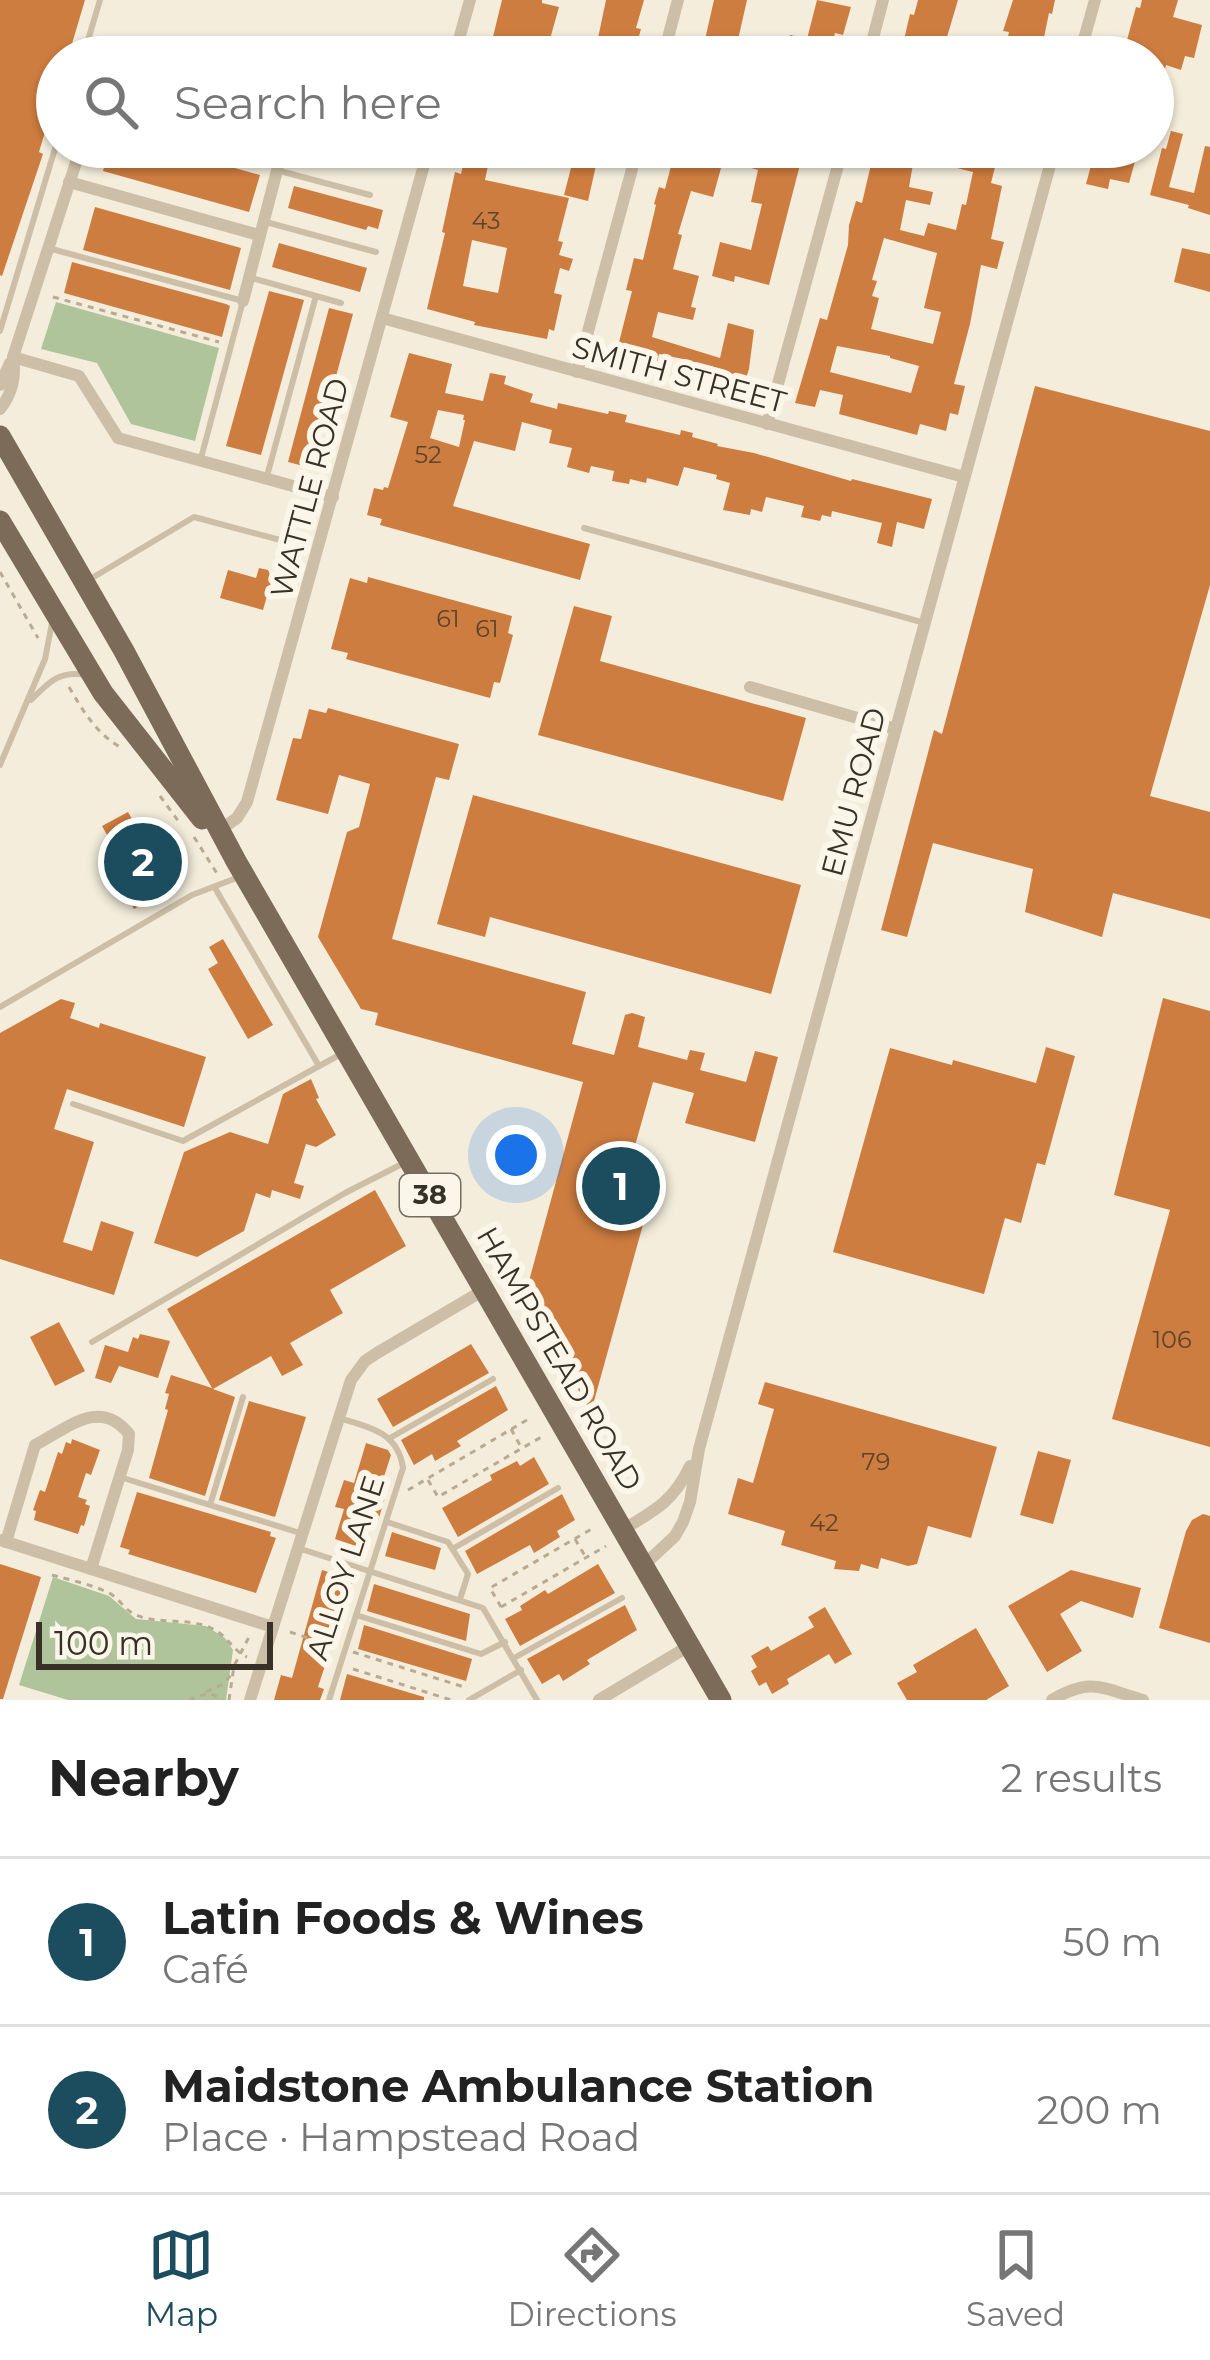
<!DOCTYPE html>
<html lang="en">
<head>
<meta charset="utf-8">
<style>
  body { margin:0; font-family:Montserrat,sans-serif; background:#f6f6f6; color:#222 }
  .scale { position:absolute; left:36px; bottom:30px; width:237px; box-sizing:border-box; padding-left:12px; border:6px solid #393128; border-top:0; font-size:33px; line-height:42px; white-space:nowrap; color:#393128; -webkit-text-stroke:9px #fbf6e9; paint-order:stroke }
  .you { position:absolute; left:516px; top:1155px; width:42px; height:42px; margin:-30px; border:9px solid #fff; border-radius:50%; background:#1a73e8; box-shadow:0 0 0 18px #1a73e833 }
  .badge { display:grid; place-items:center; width:78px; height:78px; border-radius:50%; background:#1b4d5e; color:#fff; font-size:39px; font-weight:700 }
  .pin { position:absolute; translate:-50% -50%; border:6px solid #fff; box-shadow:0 3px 12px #0006 }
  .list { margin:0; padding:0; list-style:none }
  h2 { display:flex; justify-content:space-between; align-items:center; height:156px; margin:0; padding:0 48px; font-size:51px }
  h2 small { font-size:39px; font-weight:400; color:#767676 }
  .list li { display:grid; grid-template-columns:78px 1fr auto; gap:36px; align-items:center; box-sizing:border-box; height:168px; padding:0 48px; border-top:3px solid #e0e0e0 }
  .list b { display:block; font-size:45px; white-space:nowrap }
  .list p { margin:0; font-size:39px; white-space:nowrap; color:#767676 }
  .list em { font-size:39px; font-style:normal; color:#767676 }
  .icon { flex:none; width:66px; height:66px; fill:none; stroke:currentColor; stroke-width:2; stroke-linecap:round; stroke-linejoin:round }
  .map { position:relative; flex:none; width:1210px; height:1700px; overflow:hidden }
  .search { position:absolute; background:#fff; box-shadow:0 3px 9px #0004; left:36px; right:36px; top:36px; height:132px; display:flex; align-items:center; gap:30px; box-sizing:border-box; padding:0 42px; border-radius:66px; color:#767676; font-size:45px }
  .sheet { height:492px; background:#fff }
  nav { display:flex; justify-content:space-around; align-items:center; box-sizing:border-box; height:168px; border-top:3px solid #e0e0e0; background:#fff; font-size:33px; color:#767676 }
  nav a { display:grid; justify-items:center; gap:6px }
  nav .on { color:#1b4d5e }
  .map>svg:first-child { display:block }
  .green { fill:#afc49b }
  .building { fill:#ce7d40; fill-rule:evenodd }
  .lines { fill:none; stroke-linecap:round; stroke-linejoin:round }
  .path { stroke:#b9aa91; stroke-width:3; stroke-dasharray:6 6; stroke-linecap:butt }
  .lane { stroke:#cdbfa7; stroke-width:6 }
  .street { stroke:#cdbfa7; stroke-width:12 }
  .primary { stroke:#7c6b58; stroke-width:21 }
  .labels { text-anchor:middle; stroke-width:12; stroke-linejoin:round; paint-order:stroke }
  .number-label { font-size:24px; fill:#5e442e }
  .shield { fill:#fbf6e9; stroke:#736c62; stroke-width:3 }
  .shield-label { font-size:27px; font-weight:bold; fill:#393128 }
  .street-label { font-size:30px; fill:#393128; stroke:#fbf6e9 }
</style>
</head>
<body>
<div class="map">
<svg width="1210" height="1700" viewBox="0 0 1210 1700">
  <rect width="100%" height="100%" fill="#f4eddc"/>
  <g class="green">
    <path d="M56,302L219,348L195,441L131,424L97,363L41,349Z"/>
    <path d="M53,1577L109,1596L136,1619L206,1626L225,1638L233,1650L226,1700H68L19,1685Z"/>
  </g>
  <g class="building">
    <path d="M0,0H85L68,57H57V92L39,152L43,154L2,276L0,275Z"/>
    <path d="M502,0H542V3L559,7L545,57H488Z"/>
    <path d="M606,0H644L636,28L641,29L634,54L627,52L626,57H594Z"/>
    <path d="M714,0H747L737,44L731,43L727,57H701Z"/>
    <path d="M817,0L851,7L843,35L835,33L830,57H785L790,35L807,39Z"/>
    <path d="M918,0H958L941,57H900L910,14L914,15Z"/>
    <path d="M1013,0H1055L1052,14L1049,13L1040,57H1003L1009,32L1003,31Z"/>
    <path d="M1142,0H1178L1173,17L1202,25L1194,58L1185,56L1181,70L1166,65L1157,98H1153V57H1129L1133,42L1127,40L1136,7L1140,8Z"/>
    <path d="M1171,131L1183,134L1169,187L1194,193L1205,146L1210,147V215L1188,208L1189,205L1150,195L1162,148L1166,149Z"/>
    <path d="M110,147H160L260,175L249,212L103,171Z"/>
    <path d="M467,147H492L485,180L569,198L558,241L563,242L559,255L573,259L569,271L560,268L554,293L562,295L554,331L549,329L547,339L474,325L475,322L427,309L445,233L442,232L455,172L461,174ZM472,240L507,248L498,293L463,286Z"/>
    <path d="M540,147H603L600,162L597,161L588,201L564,195L573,160L539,152Z"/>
    <path d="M676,147H710L706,164L721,168L713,197L691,191L678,234L682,235L673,269L699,276L691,307L696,308L693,320L658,312L652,337L720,358L728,323L754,330L749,369L743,387L739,390L722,386V390L693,382V385L677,381L683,359L659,354L655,372L614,362L632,291L626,290L634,258L643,260L656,205L654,204L659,187L665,189Z"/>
    <path d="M754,147H784L803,153L769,285L735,276L734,282L712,276L720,242L751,250L762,204L751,202L758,170L748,167Z"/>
    <path d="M875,147H916L909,187L933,192L930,205L906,200L900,230L924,236L928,223L956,230L962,204L966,205L973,172L945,165L949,147H1000L991,183L1002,186L991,239L1004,242L997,269L981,265L970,324L954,384L965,386L958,415L950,413L946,431L920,424L917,435L839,414L843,395L820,390L815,407L795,403L820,318L827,320L848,245L849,225L856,201L862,203ZM884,238L937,253L924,308L941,312L933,344L871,329L879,298L872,296L877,281L872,280ZM837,346L890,356V358L919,366L911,393L830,372Z"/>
    <path d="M1096,147H1139L1129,183L1110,179L1108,189L1086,184Z"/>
    <path d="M294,186L383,210L378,229L368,226L366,230L288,208Z"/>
    <path d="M95,207L241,248L230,290L83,250Z"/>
    <path d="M279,243L367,268L360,292L272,267Z"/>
    <path d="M1182,248L1210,254V292L1174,282Z"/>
    <path d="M72,262L226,304L230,306L222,337L64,293Z"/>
    <path d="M269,291L304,300L261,455L226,446Z"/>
    <path d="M329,308L353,314L311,468L288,462Z"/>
    <path d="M409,353L452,364L445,393L483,401L490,373L506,376L504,384L533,394L530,402L557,409L558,403L608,414L609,411L627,415L625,422L680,435L681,430L693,433L692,437L718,444L717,446L754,453L851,481L852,479L932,499L924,529L897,522L892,547L877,543L882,523L832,511L831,517L822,515L820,521L801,517L804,506L766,497L762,512L751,509L750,515L723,510L730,483L716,479L717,475L684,467L678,486L647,478L646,483L630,479L629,484L612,481L614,471L591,466L589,473L567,467L572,448L549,443L552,430L522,422L515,451L474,441L453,506L590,544L580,580L380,525L382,519L367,515L374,488L383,490L384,487L388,488L408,422L390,417ZM438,410L464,415L463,420H465L459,447L430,438Z"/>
    <path d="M1035,386L1210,431V585L1150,796L1210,812V919L1113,893L1102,937L1025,912L1033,869L933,843L907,937L881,930L934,730L942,734Z"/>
    <path d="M259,568L268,570L272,579L263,610L220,598L228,570L256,578Z"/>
    <path d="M368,577L512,616L508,633L513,635L500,683L494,682L490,698L346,659L348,653L331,649L350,578L367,583Z"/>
    <path d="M574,606L612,616L600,661L806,718L783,801L538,735Z"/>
    <path d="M328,708L459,744L449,780L436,777L392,939L586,992L572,1044L614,1055L625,1015L632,1013L645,1017L638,1047L687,1060L690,1050L705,1053L700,1070L746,1082L755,1051L778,1057L755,1142L685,1123L694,1093L653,1082L621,1195L649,1203L591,1412L527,1299L529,1281L583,1082L375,1025L378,1013L361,1009L318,937L347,832L359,827L370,784L339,775L328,814L276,800L293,738L301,739L309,709L326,713Z"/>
    <path d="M473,795L801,885L771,994L490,917L485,937L437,924Z"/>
    <path d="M128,812L153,857L159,854L176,885L134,909L114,873L125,867L102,826Z"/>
    <path d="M223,939L273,1025L248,1039L208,969L218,963L209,947Z"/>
    <path d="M1163,998L1210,1011V1447L1112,1419L1170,1210L1114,1195Z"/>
    <path d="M61,999L75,1003L70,1018L99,1028L100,1023L206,1057L184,1127L67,1089L54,1129L94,1142L63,1242L92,1251L101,1221L134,1232L114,1295L0,1259V1033Z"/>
    <path d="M1046,1047L1075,1056L1045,1165L1037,1163L1021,1223L1005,1218L984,1294L833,1252L890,1048L952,1065L953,1060L1036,1083Z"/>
    <path d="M311,1079L319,1098L316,1099L336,1135L316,1147L306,1144L294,1183L304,1186L300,1199L272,1190L270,1198L256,1193L244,1231L197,1257L154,1243L184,1152L230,1132L268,1144L283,1094Z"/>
    <path d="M375,1190L406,1246L330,1290L343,1313L290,1343L303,1365L282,1376L271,1356L213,1389L235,1397L205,1496L149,1478L168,1410L165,1409L169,1394L165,1393L171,1375L212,1388L167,1309Z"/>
    <path d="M59,1322L85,1371L55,1386L30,1337Z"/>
    <path d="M140,1334L170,1341L158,1378L119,1366L111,1383L95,1378L105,1345L128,1352L133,1337L138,1339Z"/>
    <path d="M471,1344L489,1373L393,1427L377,1399Z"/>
    <path d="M765,1382L997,1447L971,1538L928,1526L917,1564L908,1566L881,1558L878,1569L861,1564L859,1571L834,1569L836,1561L781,1545L785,1531L728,1514L738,1478L753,1483L774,1409L758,1404Z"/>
    <path d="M496,1386L508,1410L457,1441L461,1446L435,1461L432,1454L414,1465L401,1440Z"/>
    <path d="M249,1401L306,1417L275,1517L219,1500Z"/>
    <path d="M72,1439L100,1450L91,1475L86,1473L78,1497L87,1500L85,1504L90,1506L84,1526L81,1525L78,1534L34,1520L36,1511L33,1510L40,1490L45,1492L58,1452L62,1454L66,1442L71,1444Z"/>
    <path d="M366,1443L388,1450L391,1455L380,1489L387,1491L378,1521L371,1519L362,1548L335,1539L344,1509L335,1507L344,1480L354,1483Z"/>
    <path d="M1038,1451L1071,1460L1053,1524L1020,1515Z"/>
    <path d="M534,1457L549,1484L458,1537L442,1508L492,1480L490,1475L517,1461L520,1466Z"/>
    <path d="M137,1492L271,1532L270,1536L276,1538L256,1593L128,1554L130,1550L120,1547Z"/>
    <path d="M562,1494L575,1520L557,1531L560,1537L534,1553L530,1545L477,1574L465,1551Z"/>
    <path d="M1203,1514L1210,1516V1643L1159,1628L1186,1531L1192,1520Z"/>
    <path d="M392,1532L441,1548L435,1570L385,1556Z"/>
    <path d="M0,1564L41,1577L3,1699H0Z"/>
    <path d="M598,1564L615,1593L520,1646L505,1619L522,1610L520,1606L545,1590L548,1594Z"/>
    <path d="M322,1570L353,1580L318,1687L324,1689L320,1700H274L281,1675L292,1678Z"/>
    <path d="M1071,1570L1141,1588L1133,1618L1081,1601L1060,1614L1082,1651L1047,1672L1008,1606Z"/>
    <path d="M374,1584L470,1614L466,1641L367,1611Z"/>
    <path d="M625,1605L637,1630L587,1660L590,1664L563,1681L559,1674L542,1684L527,1659Z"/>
    <path d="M825,1607L852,1654L835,1664L829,1654L787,1679L789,1684L772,1694L766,1682L759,1686L751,1671L757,1667L751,1656L768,1646L771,1651L814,1627L808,1617Z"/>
    <path d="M364,1625L472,1659L466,1681L358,1649Z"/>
    <path d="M976,1628L1009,1686L986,1700H907L897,1683L917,1672L913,1665Z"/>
    <path d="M347,1674L424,1697V1700H340Z"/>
  </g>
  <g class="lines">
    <g class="path">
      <path d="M53,297L219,342"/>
      <path d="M0,572L38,638"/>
      <path d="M69,687C83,711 96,733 120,747"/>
      <path d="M160,796L179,822"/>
      <path d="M194,837L218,875"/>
      <path d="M511,1429L521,1447"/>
      <path d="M428,1480L438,1497L543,1436"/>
      <path d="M408,1490L532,1417"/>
      <path d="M575,1539L585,1556"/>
      <path d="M52,1575C70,1580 90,1584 107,1592C119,1597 124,1610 136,1615C160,1625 187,1617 211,1628C227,1635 233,1651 247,1657"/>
      <path d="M501,1607L490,1588L595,1527"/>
      <path d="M501,1607L606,1546"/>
      <path d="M290,1632L336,1647"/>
      <path d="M353,1652L464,1687"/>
      <path d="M353,1669L451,1700"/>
      <path d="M206,1692L223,1684L232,1674"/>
      <path d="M189,1700L209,1693L223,1700"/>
      <path d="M229,1700L234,1666L251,1633"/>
    </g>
    <g class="lane">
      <path d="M83,57L100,0"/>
      <path d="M204,147L278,167"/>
      <path d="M280,171L370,195"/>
      <path d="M266,222L376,252"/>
      <path d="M48,248L243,301L201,458"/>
      <path d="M252,278L341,303"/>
      <path d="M0,331L57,142"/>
      <path d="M267,476L316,296"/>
      <path d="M584,528L925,623"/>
      <path d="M87,581L194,517L284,541"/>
      <path d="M31,700C49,682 60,670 86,675"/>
      <path d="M0,765L45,659L52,623"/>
      <path d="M215,888L319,1066"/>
      <path d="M0,1007L192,895L239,877"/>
      <path d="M73,1104L183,1141L341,1054"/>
      <path d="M92,1342L345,1193L406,1162"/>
      <path d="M390,1438L493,1379"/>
      <path d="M120,1477L300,1533"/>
      <path d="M210,1505L243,1397"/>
      <path d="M387,1522L448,1542L468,1574L460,1599"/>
      <path d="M298,1548L483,1608L537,1700"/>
      <path d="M454,1548L558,1488"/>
      <path d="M356,1615L481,1654L505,1642"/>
      <path d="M514,1658L622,1598"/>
      <path d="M329,1700L403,1468C398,1433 372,1428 342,1419"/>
      <path d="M469,1700L521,1670"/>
    </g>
    <g class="street">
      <path d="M454,57L470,0"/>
      <path d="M663,57L678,0"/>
      <path d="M868,57L883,0"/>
      <path d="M1079,57L1095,0"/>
      <path d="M69,182L259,235"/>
      <path d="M243,301L280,159"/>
      <path d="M382,318L964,477"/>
      <path d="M13,357L79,376L118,438L333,497"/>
      <path d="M577,372L638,147"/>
      <path d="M0,385L10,363"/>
      <path d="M0,409C12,394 16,376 13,357L81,147"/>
      <path d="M767,424L843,147"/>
      <path d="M750,687L896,729"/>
      <path d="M220,830L237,818L247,802L429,147"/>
      <path d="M622,1530C654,1511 674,1501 690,1466"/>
      <path d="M0,1540L273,1627"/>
      <path d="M6,1542L35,1445C68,1428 100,1397 129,1434L128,1450L91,1569"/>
      <path d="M643,1566L675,1536L683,1522L690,1502L699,1449L1055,147"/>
      <path d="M250,1700L351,1380L365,1361L377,1353L484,1290"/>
      <path d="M599,1700L689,1646"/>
      <path d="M1052,1700C1091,1677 1102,1688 1143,1700"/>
    </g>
    <g class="primary">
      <path d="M0,436L124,651L236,861L721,1700"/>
      <path d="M0,521L103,693L202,819"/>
    </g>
  </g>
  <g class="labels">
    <g class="number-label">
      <text x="486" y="229">43</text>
      <text x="428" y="463">52</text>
      <text x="448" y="627">61</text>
      <text x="487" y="637">61</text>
      <text x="1172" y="1348">106</text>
      <text x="876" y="1470">79</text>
      <text x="824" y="1531">42</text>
    </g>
    <rect class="shield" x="400" y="1174" width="60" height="42" rx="9"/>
    <g class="shield-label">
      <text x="430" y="1204">38</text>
    </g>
    <g class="street-label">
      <text transform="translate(679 375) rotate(15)" y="10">SMITH STREET</text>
      <text transform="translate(310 488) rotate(-75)" y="10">WATTLE ROAD</text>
      <text transform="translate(854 792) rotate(-75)" y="10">EMU ROAD</text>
      <text transform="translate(559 1359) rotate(60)" y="10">HAMPSTEAD ROAD</text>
      <text transform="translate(346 1568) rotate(-72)" y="10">ALLOY LANE</text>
    </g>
  </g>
</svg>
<div class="scale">100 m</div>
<div class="you"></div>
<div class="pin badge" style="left:621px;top:1186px">1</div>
<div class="pin badge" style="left:143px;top:862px">2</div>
<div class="search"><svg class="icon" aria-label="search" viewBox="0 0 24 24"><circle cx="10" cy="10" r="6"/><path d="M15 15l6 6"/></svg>Search here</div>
</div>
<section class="sheet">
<h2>Nearby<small>2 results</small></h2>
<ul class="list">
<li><span class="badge">1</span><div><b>Latin Foods &amp; Wines</b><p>Café</p></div><em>50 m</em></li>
<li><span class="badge">2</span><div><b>Maidstone Ambulance Station</b><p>Place · Hampstead Road</p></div><em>200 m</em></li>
</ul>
</section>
<nav>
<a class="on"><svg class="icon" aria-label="map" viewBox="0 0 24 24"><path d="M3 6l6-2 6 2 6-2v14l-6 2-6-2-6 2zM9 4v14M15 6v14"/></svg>Map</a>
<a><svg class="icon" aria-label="directions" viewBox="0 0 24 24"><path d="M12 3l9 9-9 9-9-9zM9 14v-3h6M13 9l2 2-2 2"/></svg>Directions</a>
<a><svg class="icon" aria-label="saved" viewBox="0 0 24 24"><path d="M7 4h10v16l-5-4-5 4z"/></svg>Saved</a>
</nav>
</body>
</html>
